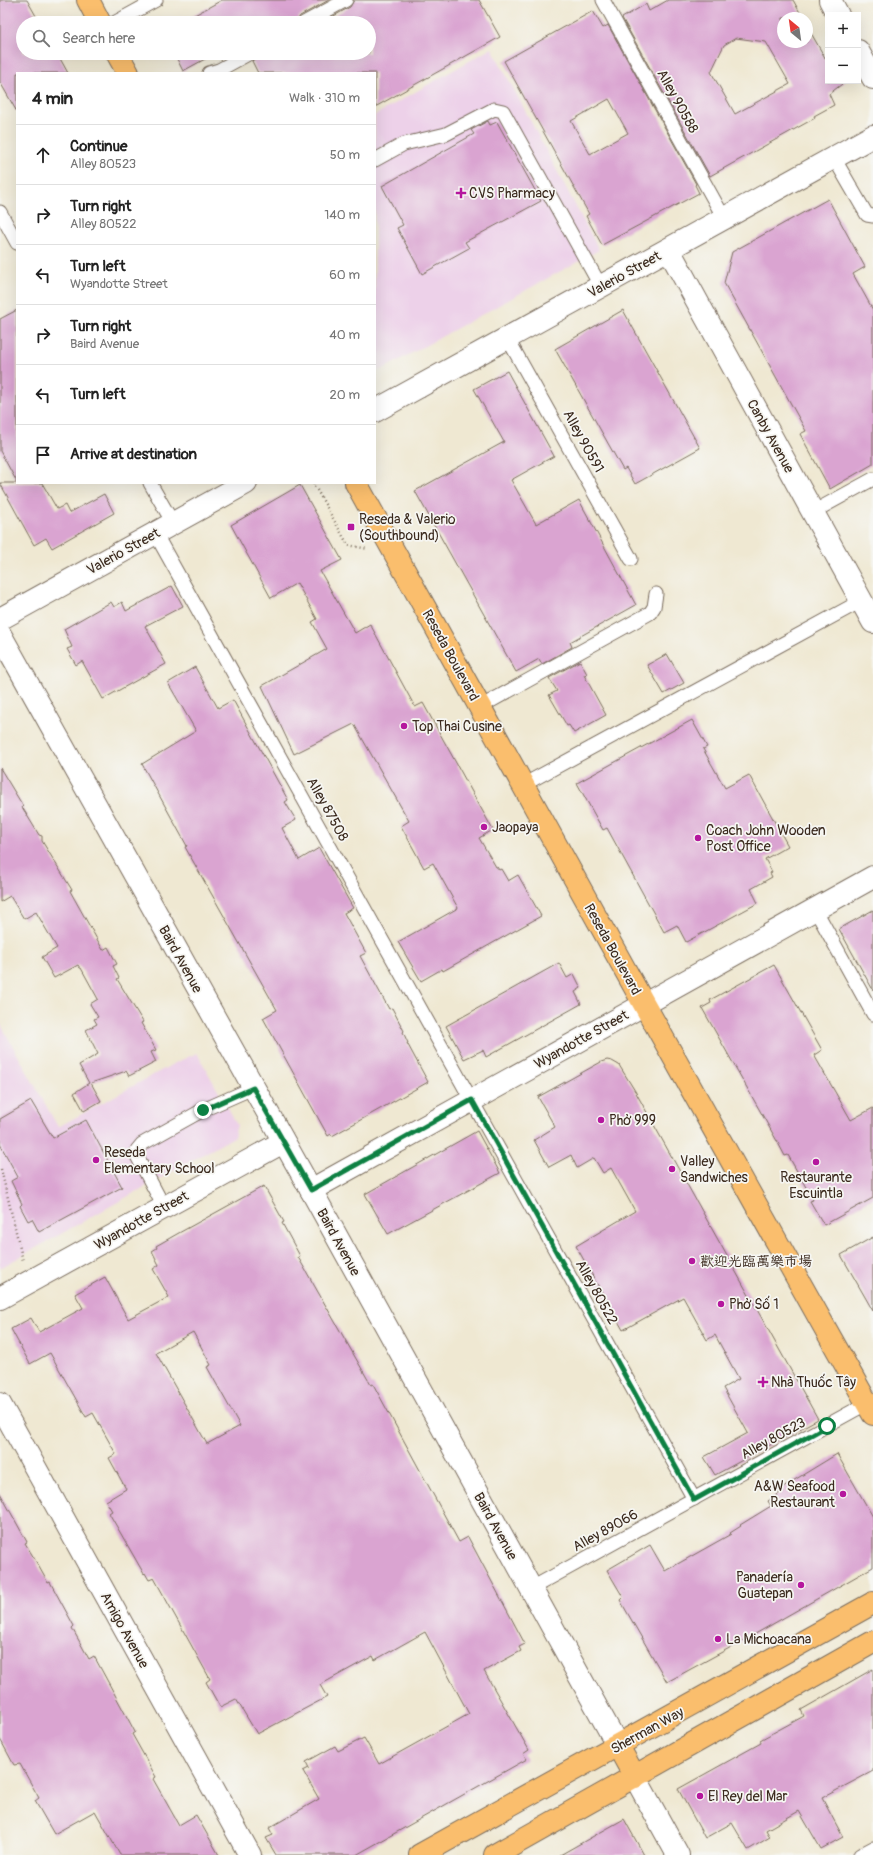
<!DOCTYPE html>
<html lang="en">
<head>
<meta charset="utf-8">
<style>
  body { margin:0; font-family:Pangolin,"LXGW WenKai TC",sans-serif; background:#f2f2f2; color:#222 }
  .controls { position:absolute; right:12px; top:12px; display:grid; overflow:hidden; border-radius:0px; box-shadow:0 4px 16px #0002 }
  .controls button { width:36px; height:36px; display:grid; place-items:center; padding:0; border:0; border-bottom:1px solid #e0e0e0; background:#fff; color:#222; font:20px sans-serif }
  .compass { position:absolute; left:777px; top:12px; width:36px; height:36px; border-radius:50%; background:#fff; box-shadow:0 4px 16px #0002; rotate:331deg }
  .stop { position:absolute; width:12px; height:12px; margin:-9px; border:3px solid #0b8043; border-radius:50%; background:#fff }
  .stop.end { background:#0b8043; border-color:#fff; box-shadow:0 1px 4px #0008 }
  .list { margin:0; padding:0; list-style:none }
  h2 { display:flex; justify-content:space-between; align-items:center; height:52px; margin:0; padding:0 16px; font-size:17px }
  h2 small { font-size:13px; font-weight:400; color:#767676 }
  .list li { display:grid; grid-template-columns:26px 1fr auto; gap:12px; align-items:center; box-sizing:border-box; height:60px; padding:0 16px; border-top:1px solid #e0e0e0 }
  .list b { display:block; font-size:15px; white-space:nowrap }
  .list p { margin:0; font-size:13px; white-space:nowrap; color:#767676 }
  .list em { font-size:13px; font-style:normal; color:#767676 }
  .icon { flex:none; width:22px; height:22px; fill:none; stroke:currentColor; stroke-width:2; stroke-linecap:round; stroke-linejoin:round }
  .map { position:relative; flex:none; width:873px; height:1855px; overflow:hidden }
  .search { position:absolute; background:#fff; box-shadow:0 4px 16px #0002; left:16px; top:16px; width:360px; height:44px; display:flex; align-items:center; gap:10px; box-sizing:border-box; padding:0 14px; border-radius:22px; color:#767676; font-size:15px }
  .panel { position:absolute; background:#fff; box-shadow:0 4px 16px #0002; left:16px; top:72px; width:360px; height:412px; border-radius:0px }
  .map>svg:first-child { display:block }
  .built { fill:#edd1e9 }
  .building { fill:#daa4d1; fill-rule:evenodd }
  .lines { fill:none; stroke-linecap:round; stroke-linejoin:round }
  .service-casing { stroke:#7a6c5d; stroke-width:15 }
  .minor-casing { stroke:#7a6c5d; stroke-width:24 }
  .tertiary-casing { stroke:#7a6c5d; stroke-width:24 }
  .primary-casing { stroke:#7a6c5d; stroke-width:24 }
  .path { stroke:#7a6c5d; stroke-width:2.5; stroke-dasharray:1 3; stroke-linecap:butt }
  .service { stroke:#fff; stroke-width:13 }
  .minor { stroke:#fff; stroke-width:22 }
  .tertiary { stroke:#fff; stroke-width:22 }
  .primary { stroke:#fabe6d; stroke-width:22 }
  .route { stroke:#0b8043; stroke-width:5 }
  .poi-dot { fill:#b5179e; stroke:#f6f6f2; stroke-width:1.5 }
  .labels { text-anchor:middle; stroke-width:3.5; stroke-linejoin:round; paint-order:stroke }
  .street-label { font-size:14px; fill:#3b2a1e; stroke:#f6f6f2 }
  .poi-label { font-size:14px; fill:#3b2a1e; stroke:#f6f6f2; text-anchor:start }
</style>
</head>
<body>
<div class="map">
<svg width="873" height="1855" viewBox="0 0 873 1855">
  <rect width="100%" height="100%" fill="#f6f6f2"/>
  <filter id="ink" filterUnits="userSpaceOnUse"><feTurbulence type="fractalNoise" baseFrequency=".025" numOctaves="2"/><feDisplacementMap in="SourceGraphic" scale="8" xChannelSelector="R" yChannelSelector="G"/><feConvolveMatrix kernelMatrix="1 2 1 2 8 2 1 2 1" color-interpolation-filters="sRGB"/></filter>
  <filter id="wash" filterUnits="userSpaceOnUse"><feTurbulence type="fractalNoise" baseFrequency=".012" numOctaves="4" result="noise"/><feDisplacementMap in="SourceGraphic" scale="16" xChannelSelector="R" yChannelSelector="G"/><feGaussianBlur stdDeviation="0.9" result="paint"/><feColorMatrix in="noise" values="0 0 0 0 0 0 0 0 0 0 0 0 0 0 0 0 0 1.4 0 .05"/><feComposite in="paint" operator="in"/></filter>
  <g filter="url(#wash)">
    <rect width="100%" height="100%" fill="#efe8d2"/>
    <g class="built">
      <path d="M492,48L599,250L383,369L375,371V115Z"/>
      <path d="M0,1023L58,1127L175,1063L197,1053L237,1125L234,1137L0,1268Z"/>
    </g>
    <g id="blocks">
      <g class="building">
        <path d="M0,0H27L40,23H23V53H57L68,73H17V112L0,82Z"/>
        <path d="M222,0H329L300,16L296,23H180Z"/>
        <path d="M354,0H479L500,37L375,107V73H258L252,61L257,57L258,53H369V23H321L350,7Z"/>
        <path d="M668,0H793L803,18H783V42H807V26L828,63V81H846L829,94L834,105L814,116L815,118L710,176L622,18L646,4L649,11ZM736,38L766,42L790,84L735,114L711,72L724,45Z"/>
        <path d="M593,11L603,28L608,25L696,184L695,185L699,193L602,245L586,216L589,214L504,61ZM609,99L628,133L590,154L571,121Z"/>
        <path d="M174,53H216L183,71Z"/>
        <path d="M488,121L490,125L497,122L541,201L465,242L469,248L422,274L397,228L403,225L382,186L474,134L471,130Z"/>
        <path d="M828,199L865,267L853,274L873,310V464L830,489L800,434L806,431L724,283L732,252Z"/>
        <path d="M17,310V482L0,451V319Z"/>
        <path d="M623,310L700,448L635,484L626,468L623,470L555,349Z"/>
        <path d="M507,371L554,456L511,480L536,524L579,500L636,605L570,642L572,647L542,664L539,659L516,672L415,491L504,442L474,389Z"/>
        <path d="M0,483H42L57,509L65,505L69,513L104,494L114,513L52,548L46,538L34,545Z"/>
        <path d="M300,485L342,560L320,571L355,633L370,624L415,707L423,703L493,830L479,838L496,867H497L499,870L501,869L508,881L518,875L541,916L443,971L442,969L421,981L398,942L458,908L433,863L424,868L401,826L409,821L354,724L294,754L262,686L327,649L312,622L317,619L297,583L271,598L231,525Z"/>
        <path d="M172,586L183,606L145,626L166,664L103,699L82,661L76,665L67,649L72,647L64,629L111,602L114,607L122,602L126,611Z"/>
        <path d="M667,654L684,683L664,694L647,665Z"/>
        <path d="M580,661L587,674L584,675L606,715L574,733L569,725L567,726L549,695L557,691L549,678Z"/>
        <path d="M195,667L218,708L233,700L288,800L285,802L296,820L282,828L299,860L319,848L353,908L344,913L366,953L360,956L389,1009L392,1008L404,1031L403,1032L408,1043H407L428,1082L332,1136L331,1134L328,1136L263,1018L277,1010L185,847L187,846L142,764L196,731L168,683Z"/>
        <path d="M692,720L707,747L703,749L725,788L749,775L788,846L765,859L772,872L770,873L772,877L751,889L758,903L686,942L677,925L664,932L607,828L603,830L577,783Z"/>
        <path d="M0,768L23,806L22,807L39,835L42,836V841L72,890L70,891L103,950L108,947L117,964L113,966L119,978L117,979L143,1022L141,1023L156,1050L151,1052L156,1062L129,1076L126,1071L91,1083L101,1101L84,1111L74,1093L89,1083L79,1065L98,1054L86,1030L97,1024L94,1019L98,1017L90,1004L98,999L81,968H80L78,965L54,978L42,957L57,948L36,912L24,919L10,896L0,902Z"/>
        <path d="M873,910V990L839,929Z"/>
        <path d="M559,963L567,978L574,974L581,988L575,992L581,1004L486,1057L483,1050L464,1059L446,1026Z"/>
        <path d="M774,965L822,1050L814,1055L851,1120L873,1108V1198L824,1225L810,1201L813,1200L788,1155L785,1156L777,1141L702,1008L711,1003L710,1000Z"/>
        <path d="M607,1060L612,1061L619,1065L635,1091L818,1419L715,1475L704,1457L748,1433L723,1388L739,1379L715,1335L707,1340L683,1297L623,1330L576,1246L635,1211L611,1168L603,1173L594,1158L577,1168L571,1155L549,1167L534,1140L555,1127L538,1097L601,1062Z"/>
        <path d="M31,1101L53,1138L86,1120L122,1187L39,1232L32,1219L28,1221L20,1206L22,1204L11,1181L18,1177L0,1144V1119Z"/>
        <path d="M477,1131L500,1173L388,1234L365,1194Z"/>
        <path d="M264,1186L284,1222L282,1223L300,1256L298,1257L371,1385L373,1384L459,1542L468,1537L525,1644L519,1647L521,1651L484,1671L529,1750L523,1754L527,1759L356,1855H276L266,1838L273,1835L269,1828L319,1799L303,1771L309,1768L306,1762L335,1746L338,1751L364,1738L379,1764L469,1714L425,1632L375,1660L373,1656L320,1685L327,1697L257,1734L236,1699L220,1707L206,1682L210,1679L154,1578L149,1580L145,1573L144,1574L109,1513L112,1511L106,1501L126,1489L109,1458L116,1454L93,1413L86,1417L50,1353L30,1364L11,1329L31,1318L39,1332L83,1308L75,1294L105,1277L128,1319L169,1297L153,1269L159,1265L152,1251L157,1248L156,1246L177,1234ZM193,1332L211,1365L207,1367L240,1426L207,1444L156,1353Z"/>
        <path d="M873,1237V1311L841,1255Z"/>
        <path d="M837,1454L873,1517V1567L757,1633L667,1682L620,1600L623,1597L607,1570L650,1545L665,1571L731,1534L730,1533L741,1526L740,1525L771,1506L768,1501L780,1493L778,1490Z"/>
        <path d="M0,1493L27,1542L25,1543L34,1558L48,1583L50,1582L74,1626L72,1628L89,1659L94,1656L135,1732L132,1734L156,1777L153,1779L179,1825L196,1815L219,1855H120L95,1811L54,1834L35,1801L39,1798L20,1764L14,1765L0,1739Z"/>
        <path d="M873,1669V1771L822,1798L843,1837L821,1849L799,1811L766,1830L770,1837L748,1850L732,1823L705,1838L678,1789L761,1743L760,1740L804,1716L801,1710Z"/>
        <path d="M624,1819L644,1855H560Z"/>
      </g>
    </g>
  </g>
  <g filter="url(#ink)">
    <use href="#blocks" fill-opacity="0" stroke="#7a6c5d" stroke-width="1"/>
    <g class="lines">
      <g class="service-casing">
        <g id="service">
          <path d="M603,0L724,218"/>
          <path d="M114,23L156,0"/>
          <path d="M304,23L346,0"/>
          <path d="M209,73L219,70L250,53"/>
          <path d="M834,158L867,215L873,216"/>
          <path d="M375,160L404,144L446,134L494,109L503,111L601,287"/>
          <path d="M0,212L17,243"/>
          <path d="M508,339L631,559"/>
          <path d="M150,483L173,523"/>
          <path d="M813,512L873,479"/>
          <path d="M155,533L694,1499"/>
          <path d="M480,707L650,613L654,607L656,594"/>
          <path d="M523,785L861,601"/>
          <path d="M815,909L873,1014"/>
          <path d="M164,1207L137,1156V1150L142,1144L203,1110L253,1088"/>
          <path d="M530,1589L873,1400"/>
          <path d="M860,1855L873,1848"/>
        </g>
      </g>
      <g class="minor-casing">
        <g id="minor">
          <path d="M830,0L838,15"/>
          <path d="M858,51L873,78"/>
          <path d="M669,250L873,622"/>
          <path d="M0,634L311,1190L618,1746"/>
          <path d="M311,1190L873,877"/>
          <path d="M0,1298L283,1142"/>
          <path d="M0,1404L250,1855"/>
          <path d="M635,1777L678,1855"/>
        </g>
      </g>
      <g class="tertiary-casing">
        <g id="tertiary">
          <path d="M375,411L873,136"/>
          <path d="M0,619L246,483"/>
        </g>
      </g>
      <g class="primary-casing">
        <g id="primary">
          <path d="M88,0L100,23"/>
          <path d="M117,53L128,73"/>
          <path d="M356,483L644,1004L873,1414"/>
          <path d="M618,1746L635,1777"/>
          <path d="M420,1855L873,1603"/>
          <path d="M495,1855L873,1642"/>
        </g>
      </g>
      <g class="path">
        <path d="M313,483L348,545L368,549"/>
        <path d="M1,1169L23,1261"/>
      </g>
      <use href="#service" class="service"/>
      <use href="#minor" class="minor"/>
      <use href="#tertiary" class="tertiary"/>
      <use href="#primary" class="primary"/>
    </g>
  </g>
  <g class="lines" filter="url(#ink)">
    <path class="route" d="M203,1110L253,1088L311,1190L472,1100L694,1500L827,1426"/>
  </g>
  <g class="poi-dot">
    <path d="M459 187h4v4h4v4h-4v4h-4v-4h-4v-4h4z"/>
    <rect x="347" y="523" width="8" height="8" rx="2"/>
    <circle cx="404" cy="726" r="4"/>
    <circle cx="484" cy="827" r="4"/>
    <circle cx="698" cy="838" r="4"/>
    <circle cx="601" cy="1120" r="4"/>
    <circle cx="96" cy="1160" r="4"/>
    <circle cx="816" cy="1162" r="4"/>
    <circle cx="672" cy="1169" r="4"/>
    <circle cx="692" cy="1261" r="4"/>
    <circle cx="721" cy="1304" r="4"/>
    <path d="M761 1376h4v4h4v4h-4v4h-4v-4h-4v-4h4z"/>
    <circle cx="843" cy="1494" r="4"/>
    <circle cx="801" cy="1585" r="4"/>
    <circle cx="718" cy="1639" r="4"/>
    <circle cx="700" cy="1796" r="4"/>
  </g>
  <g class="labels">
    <g class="street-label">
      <text transform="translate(678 101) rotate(61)" y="5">Alley 90588</text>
      <text transform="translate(624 274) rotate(-29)" y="5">Valerio Street</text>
      <text transform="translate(771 436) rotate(61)" y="5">Canby Avenue</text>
      <text transform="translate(584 441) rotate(61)" y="5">Alley 90591</text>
      <text transform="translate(123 551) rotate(-29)" y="5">Valerio Street</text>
      <text transform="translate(451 655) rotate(61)" y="5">Reseda Boulevard</text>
      <text transform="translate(328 809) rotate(61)" y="5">Alley 87508</text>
      <text transform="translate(613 949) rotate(61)" y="5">Reseda Boulevard</text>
      <text transform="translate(181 959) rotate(61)" y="5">Baird Avenue</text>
      <text transform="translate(581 1039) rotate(-29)" y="5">Wyandotte Street</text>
      <text transform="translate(141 1220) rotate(-29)" y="5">Wyandotte Street</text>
      <text transform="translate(339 1242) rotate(61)" y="5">Baird Avenue</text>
      <text transform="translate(597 1292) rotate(61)" y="5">Alley 80522</text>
      <text transform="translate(773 1438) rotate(-29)" y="5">Alley 80523</text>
      <text transform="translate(496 1526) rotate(61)" y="5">Baird Avenue</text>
      <text transform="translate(605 1530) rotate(-29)" y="5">Alley 89066</text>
      <text transform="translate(125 1630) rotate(61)" y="5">Amigo Avenue</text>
      <text transform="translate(647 1730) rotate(-29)" y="5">Sherman Way</text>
    </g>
    <g class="poi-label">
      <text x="469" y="198">CVS Pharmacy</text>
      <text x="359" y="524">Reseda &amp; Valerio<tspan x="359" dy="16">(Southbound)</tspan></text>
      <text x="412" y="731">Top Thai Cusine</text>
      <text x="492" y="832">Jaopaya</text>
      <text x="706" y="835">Coach John Wooden<tspan x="706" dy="16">Post Office</tspan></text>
      <text x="609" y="1125">Phở 999</text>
      <text x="104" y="1157">Reseda<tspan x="104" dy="16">Elementary School</tspan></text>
      <text x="680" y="1166">Valley<tspan x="680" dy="16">Sandwiches</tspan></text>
      <text x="816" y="1182" text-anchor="middle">Restaurante<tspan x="816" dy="16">Escuintla</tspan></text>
      <text x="700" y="1266">歡迎光臨萬樂市場</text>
      <text x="729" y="1309">Phở Số 1</text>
      <text x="771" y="1387">Nhà Thuốc Tây</text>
      <text x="835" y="1491" text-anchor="end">A&amp;W Seafood<tspan x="835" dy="16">Restaurant</tspan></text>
      <text x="793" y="1582" text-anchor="end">Panadería<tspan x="793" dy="16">Guatepan</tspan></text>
      <text x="726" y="1644">La Michoacana</text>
      <text x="708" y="1801">El Rey del Mar</text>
    </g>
  </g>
</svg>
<div class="controls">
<button>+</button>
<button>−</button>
</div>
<svg class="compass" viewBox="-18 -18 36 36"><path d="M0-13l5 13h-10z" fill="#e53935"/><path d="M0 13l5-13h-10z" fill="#767676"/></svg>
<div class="stop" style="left:827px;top:1426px"></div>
<div class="stop end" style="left:203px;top:1110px"></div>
<div class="search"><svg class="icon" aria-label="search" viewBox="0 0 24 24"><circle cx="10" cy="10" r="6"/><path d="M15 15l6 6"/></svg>Search here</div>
<section class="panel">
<h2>4 min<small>Walk · 310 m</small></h2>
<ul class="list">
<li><svg class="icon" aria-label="ahead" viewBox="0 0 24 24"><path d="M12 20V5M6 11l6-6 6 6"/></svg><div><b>Continue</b><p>Alley 80523</p></div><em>50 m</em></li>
<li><svg class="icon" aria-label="right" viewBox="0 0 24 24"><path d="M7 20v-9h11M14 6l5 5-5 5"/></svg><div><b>Turn right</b><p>Alley 80522</p></div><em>140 m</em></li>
<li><svg class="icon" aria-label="left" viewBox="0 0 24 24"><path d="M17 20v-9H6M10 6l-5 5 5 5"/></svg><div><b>Turn left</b><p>Wyandotte Street</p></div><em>60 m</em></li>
<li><svg class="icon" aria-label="right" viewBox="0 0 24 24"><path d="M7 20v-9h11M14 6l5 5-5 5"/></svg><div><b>Turn right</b><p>Baird Avenue</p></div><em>40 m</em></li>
<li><svg class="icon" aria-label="left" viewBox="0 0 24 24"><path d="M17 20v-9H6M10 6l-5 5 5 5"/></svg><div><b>Turn left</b></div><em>20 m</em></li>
<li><svg class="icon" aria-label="arrive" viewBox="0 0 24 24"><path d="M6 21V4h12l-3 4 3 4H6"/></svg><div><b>Arrive at destination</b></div></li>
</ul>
</section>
</div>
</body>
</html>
